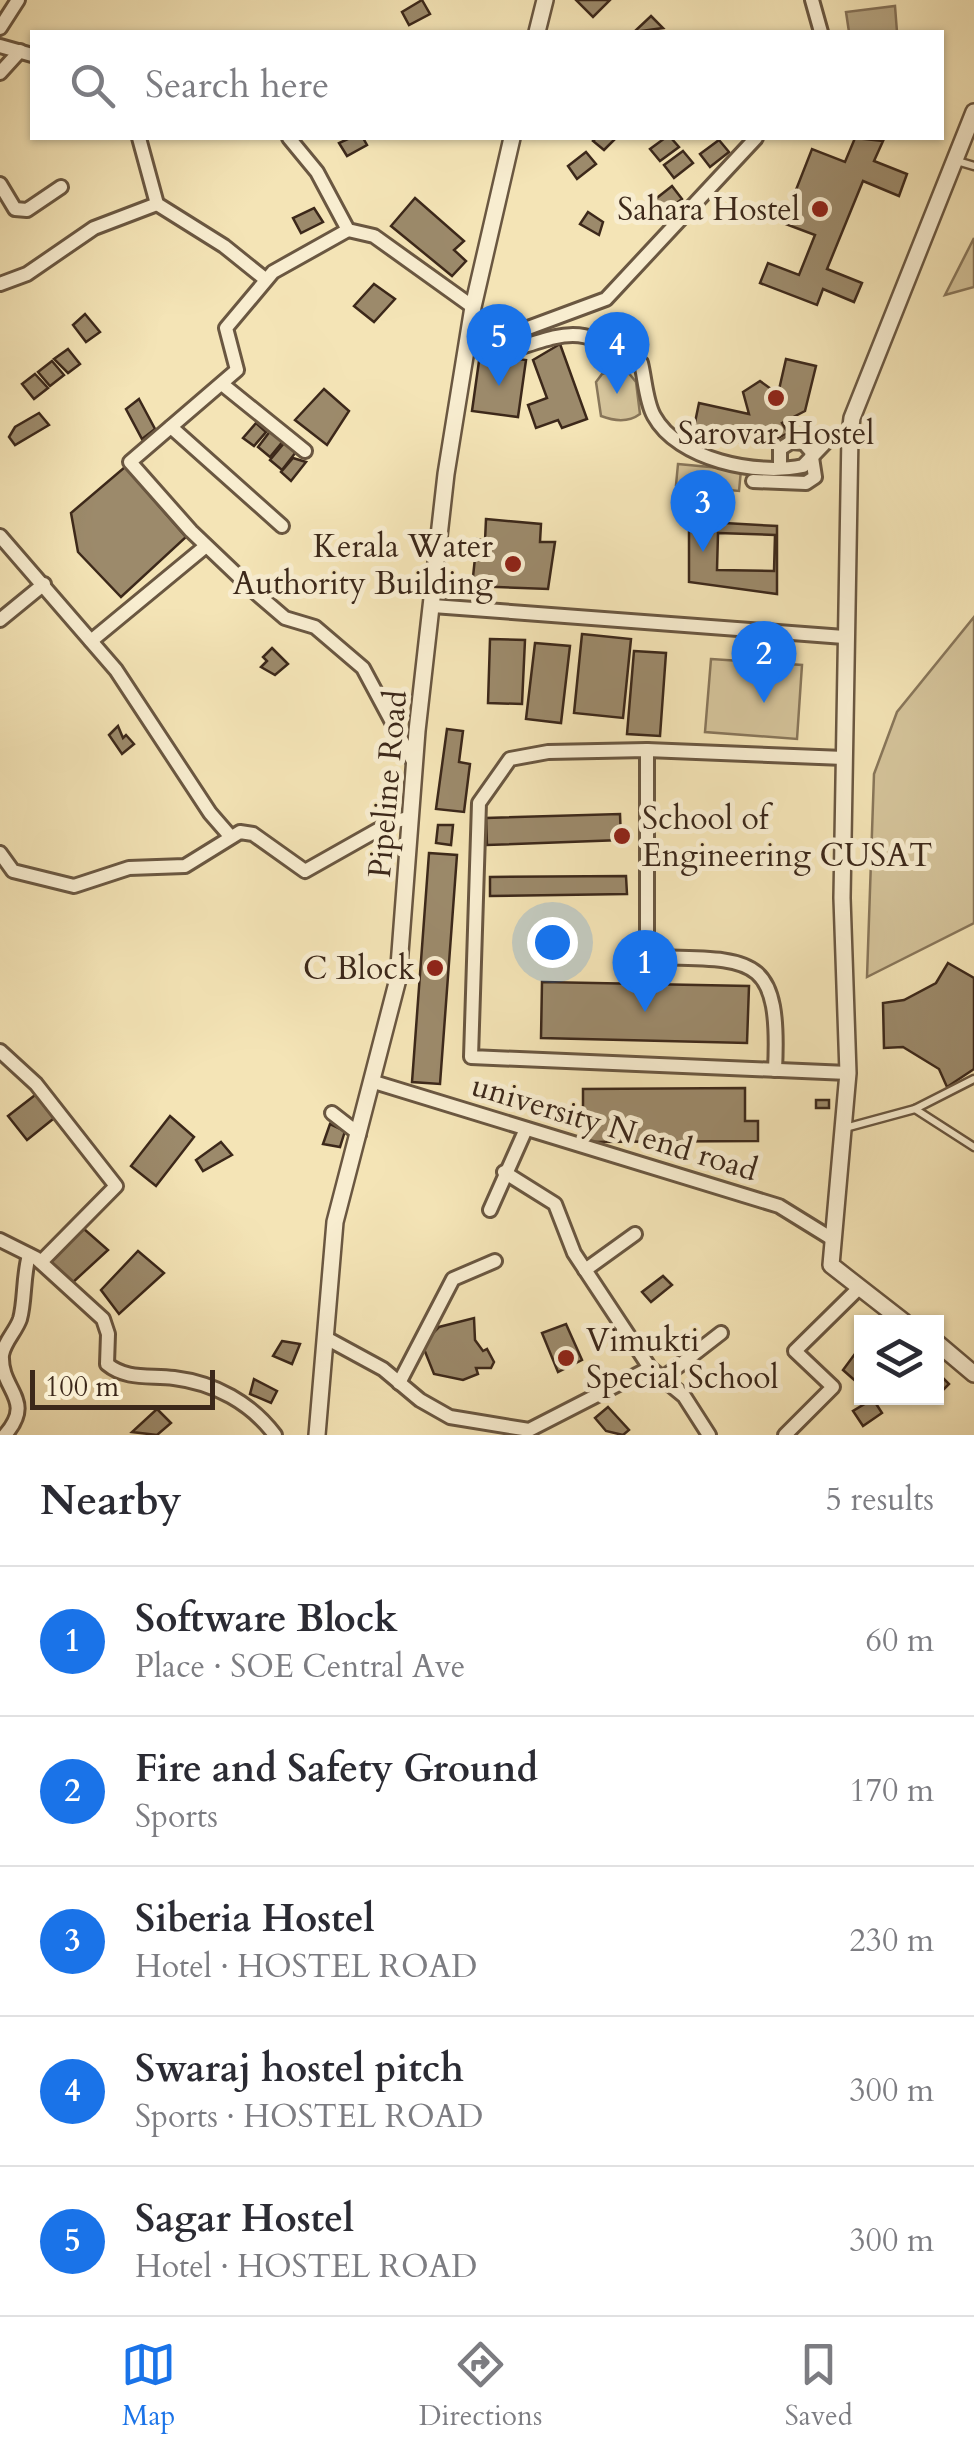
<!DOCTYPE html>
<html lang="en">
<head>
<meta charset="utf-8">
<style>
  body { margin:0; font-family:Cardo,serif; background:#f2f2f3; color:#2b2b33 }
  .controls { position:absolute; right:30px; bottom:30px; display:grid; overflow:hidden; border-radius:0px; box-shadow:0 2px 8px #0004 }
  .controls button { width:90px; height:90px; display:grid; place-items:center; padding:0; border:0; border-bottom:2px solid #e1e1e2; background:#fff; color:#2b2b33; font:50px sans-serif }
  .scale { position:absolute; left:30px; bottom:25px; width:185px; box-sizing:border-box; padding-left:10px; border:5px solid #3c281a; border-top:0; font-size:28px; line-height:35px; white-space:nowrap; color:#3c281a; -webkit-text-stroke:8px #f8edd0; paint-order:stroke }
  .you { position:absolute; left:552px; top:942px; width:35px; height:35px; margin:-25px; border:8px solid #fff; border-radius:50%; background:#1a73e8; box-shadow:0 0 0 15px #1a73e833 }
  .badge { display:grid; place-items:center; width:65px; height:65px; border-radius:50%; background:#1a73e8; color:#fff; font-size:32px; font-weight:700 }
  .pin { position:absolute; translate:-50% -82px; filter:drop-shadow(0 2px 5px #0008) }
  .pin::after { content:''; position:absolute; top:52px; width:35px; height:30px; background:inherit; clip-path:polygon(0 0,100% 0,50% 100%) }
  .list { margin:0; padding:0; list-style:none }
  h2 { display:flex; justify-content:space-between; align-items:center; height:130px; margin:0; padding:0 40px; font-size:42px }
  h2 small { font-size:32px; font-weight:400; color:#7c7c81 }
  .list li { display:grid; grid-template-columns:65px 1fr auto; gap:30px; align-items:center; box-sizing:border-box; height:150px; padding:0 40px; border-top:2px solid #e1e1e2 }
  .list b { display:block; font-size:38px; white-space:nowrap }
  .list p { margin:0; font-size:32px; white-space:nowrap; color:#7c7c81 }
  .list em { font-size:32px; font-style:normal; color:#7c7c81 }
  .icon { flex:none; width:55px; height:55px; fill:none; stroke:currentColor; stroke-width:2; stroke-linecap:round; stroke-linejoin:round }
  .map { position:relative; flex:none; width:974px; height:1435px; overflow:hidden }
  .search { position:absolute; background:#fff; box-shadow:0 2px 8px #0004; left:30px; right:30px; top:30px; height:110px; display:flex; align-items:center; gap:25px; box-sizing:border-box; padding:0 35px; border-radius:0px; color:#7c7c81; font-size:38px }
  .sheet { height:880px; background:#fff }
  nav { display:flex; justify-content:space-around; align-items:center; box-sizing:border-box; height:140px; border-top:2px solid #e1e1e2; background:#fff; font-size:28px; color:#7c7c81 }
  nav a { display:grid; justify-items:center; gap:5px }
  nav .on { color:#1a73e8 }
  .map>svg:first-child { display:block }
  .green { fill:#d5c49b; stroke:#88765a; stroke-width:2.5 }
  .water { fill:#b5a481; stroke:#857258; stroke-width:2.5 }
  .building { fill:#9c8a6b; stroke:#3c281a; stroke-width:2.5; fill-rule:evenodd }
  .lines { fill:none; stroke-linecap:round; stroke-linejoin:round }
  .service-casing { stroke:#6a5741; stroke-width:11 }
  .minor-casing { stroke:#6a5741; stroke-width:18 }
  .tertiary-casing { stroke:#6a5741; stroke-width:20 }
  .service { stroke:#f8edd0; stroke-width:6 }
  .minor { stroke:#f8edd0; stroke-width:12 }
  .tertiary { stroke:#f8edd0; stroke-width:15 }
  .poi-dot { fill:#8f2418; stroke:#f8edd0; stroke-width:4 }
  .labels { text-anchor:middle; stroke-width:10; stroke-linejoin:round; paint-order:stroke }
  .poi-label { font-size:32px; fill:#3c281a; stroke:#f8edd0; text-anchor:end }
  .street-label { font-size:32px; fill:#3c281a; stroke:#f8edd0 }
</style>
</head>
<body>
<div class="map">
<svg width="974" height="1435" viewBox="0 0 974 1435">
  <rect width="100%" height="100%" fill="#f4e4b6"/>
  <filter id="stains"><feTurbulence type="fractalNoise" baseFrequency=".002" numOctaves="4"/><feColorMatrix values="0 0 0 0 .2 0 0 0 0 .09 0 0 0 0 .02 0 0 0 .5 -.17"/></filter>
  <radialGradient id="worn" r=".72"><stop offset=".6" stop-color="#630" stop-opacity="0"/><stop offset="1" stop-color="#630" stop-opacity=".3"/></radialGradient>
  <g class="green">
    <path d="M974,238V287L945,295Z"/>
    <path d="M623,366L636,382L640,414C628,423 614,421 601,416L596,382L602,374Z"/>
    <path d="M678,464L741,470L739,491L676,485Z"/>
    <path d="M974,617V923L867,977L874,774L897,712Z"/>
    <path d="M711,659L802,665L797,739L705,732Z"/>
  </g>
  <path class="water" d="M895,6L897,32H849L846,12Z"/>
  <g class="building">
    <path d="M422,0L430,14L409,25L402,12Z"/>
    <path d="M576,0H610L593,17Z"/>
    <path d="M651,16L663,28L634,32Z"/>
    <path d="M350,138H363L367,145L347,156L339,143Z"/>
    <path d="M596,138H616L604,150L593,141Z"/>
    <path d="M665,138H671L679,147L660,161L650,149Z"/>
    <path d="M855,138L883,141L874,161L907,174L899,196L863,181L827,269L862,283L854,302L823,289L817,305L760,283L768,263L799,275L815,235L783,223L812,149L845,162Z"/>
    <path d="M719,140L729,152L710,167L700,154Z"/>
    <path d="M683,151L693,163L674,178L664,165Z"/>
    <path d="M586,152L596,164L577,179L568,166Z"/>
    <path d="M672,186L682,199L663,213L653,201Z"/>
    <path d="M415,198L464,241L454,250L466,261L452,276L391,226Z"/>
    <path d="M314,208L323,222L301,233L293,218Z"/>
    <path d="M588,212L603,222L599,235L580,224Z"/>
    <path d="M374,284L395,299L374,322L354,306Z"/>
    <path d="M85,314L100,332L86,342L73,325Z"/>
    <path d="M560,344L587,419L562,428L558,420L536,428L528,405L547,398L533,360Z"/>
    <path d="M68,349L80,364L68,373L54,359Z"/>
    <path d="M480,354L526,360L518,417L472,411Z"/>
    <path d="M786,359L816,366L805,411L782,423L788,433L772,441L767,430L742,443L693,432L699,403L749,414L743,392L760,381L778,394Z"/>
    <path d="M52,361L64,375L50,386L38,372Z"/>
    <path d="M35,374L48,388L34,399L22,384Z"/>
    <path d="M324,389L349,411L327,445L295,420Z"/>
    <path d="M139,399L155,429L142,439L126,409Z"/>
    <path d="M39,413L49,425L15,445L9,437L15,427Z"/>
    <path d="M256,423L266,432L254,446L243,438Z"/>
    <path d="M271,430L284,440L270,457L258,447Z"/>
    <path d="M285,442L296,452L282,470L270,460Z"/>
    <path d="M293,458L306,462L291,481L281,472Z"/>
    <path d="M125,467L186,537L121,597L78,552L71,513Z"/>
    <path d="M486,519L541,524L540,542H555L548,589L472,586L477,539L485,541Z"/>
    <path d="M689,521L777,526V594L689,582ZM718,533L775,535L774,571L717,570Z"/>
    <path d="M582,634L631,639L623,718L574,713Z"/>
    <path d="M490,639L525,640L522,704L488,703Z"/>
    <path d="M535,643L570,646L561,723L526,719Z"/>
    <path d="M272,648L288,664L275,675L261,667L267,661L263,657Z"/>
    <path d="M634,651L666,653L660,736L627,734Z"/>
    <path d="M118,726L123,738L126,735L134,744L122,754L109,735Z"/>
    <path d="M447,729L463,731L459,762L470,764L464,812L436,809Z"/>
    <path d="M620,814L621,840L487,845L486,818Z"/>
    <path d="M438,825H453L451,845L436,843Z"/>
    <path d="M429,853L457,855L440,1084L412,1082Z"/>
    <path d="M626,876L627,894L490,896V877Z"/>
    <path d="M948,963L974,978V1069L947,1087L939,1069L903,1047L884,1048L883,1003L904,1000L936,983Z"/>
    <path d="M542,982L749,986L747,1043L541,1038Z"/>
    <path d="M745,1088V1121H758V1141L583,1142V1089Z"/>
    <path d="M39,1092L58,1115L27,1140L8,1116Z"/>
    <rect x="816" y="1100" width="13" height="8"/>
    <path d="M170,1116L194,1137L156,1186L131,1166Z"/>
    <path d="M330,1124L345,1131L340,1147L323,1144Z"/>
    <path d="M221,1142L232,1155L203,1171L196,1160Z"/>
    <path d="M84,1229L108,1250L71,1284L47,1262Z"/>
    <path d="M138,1251L164,1273L119,1314L101,1290Z"/>
    <path d="M663,1276L672,1285L651,1302L642,1292Z"/>
    <path d="M474,1318L475,1340L483,1351L487,1349L494,1362L491,1368H476L478,1374L463,1380L434,1374L422,1344L439,1327Z"/>
    <path d="M566,1324L582,1360L558,1372L542,1333Z"/>
    <path d="M282,1341L300,1344L292,1364L273,1356Z"/>
    <path d="M860,1347L862,1383L860,1385L843,1370Z"/>
    <path d="M937,1372L949,1384L942,1391L936,1389Z"/>
    <path d="M254,1379L277,1391L271,1403L250,1394Z"/>
    <path d="M873,1399L882,1413L863,1426L853,1411Z"/>
    <path d="M608,1407L629,1430L623,1435L606,1431L595,1418Z"/>
    <path d="M157,1409L171,1423L157,1435L132,1432Z"/>
  </g>
  <g class="lines">
    <g class="service-casing">
      <g id="service">
        <path d="M957,161L974,166"/>
        <path d="M915,1109L974,1147"/>
        <path d="M845,1128L915,1109L974,1079"/>
      </g>
    </g>
    <g class="minor-casing">
      <g id="minor">
        <path d="M812,0L821,32"/>
        <path d="M0,28L18,0"/>
        <path d="M0,46L32,55"/>
        <path d="M0,73L20,51"/>
        <path d="M139,138L157,204L224,246L265,279"/>
        <path d="M289,138L317,172L348,230L374,236L473,307"/>
        <path d="M0,184L15,209L27,210L61,187"/>
        <path d="M348,230L273,272L226,328L237,370L130,462L191,531L256,593L285,618L315,627L363,668L415,765"/>
        <path d="M0,284L27,274L94,228L157,204"/>
        <path d="M466,351L606,299L756,138"/>
        <path d="M506,352C575,330 576,325 641,363C645,379 646,402 654,416C678,460 757,476 803,466L828,440L850,434"/>
        <path d="M222,384L305,451"/>
        <path d="M171,427L282,526"/>
        <path d="M753,481L806,483L815,477L811,451L804,443L791,442L780,449V468"/>
        <path d="M0,536L116,670L210,813L230,836"/>
        <path d="M433,606L844,637"/>
        <path d="M0,620L44,584"/>
        <path d="M91,641L206,546"/>
        <path d="M647,750V957C751,960 781,950 775,1070"/>
        <path d="M844,758L647,750L548,752L510,759L479,803L471,1057L848,1073"/>
        <path d="M0,853L13,871L74,886L129,868L185,866L240,832L253,834L305,871L390,823L411,817"/>
        <path d="M0,1051L36,1084L116,1186L41,1262"/>
        <path d="M374,1082L779,1206L834,1240"/>
        <path d="M332,1113L359,1134"/>
        <path d="M504,1172L555,1204L574,1253L650,1368L684,1396L709,1435"/>
        <path d="M490,1210L526,1129"/>
        <path d="M0,1240L36,1258L103,1319L108,1334L107,1364C126,1380 150,1375 174,1378C215,1383 251,1403 275,1435"/>
        <path d="M585,1270L635,1234"/>
        <path d="M326,1338L383,1369L420,1400L450,1417L529,1430L650,1368"/>
        <path d="M663,1378L721,1333"/>
        <path d="M399,1383L453,1279L495,1261"/>
        <path d="M5,1435C36,1399 0,1391 2,1355C4,1342 16,1331 20,1319C25,1301 23,1277 29,1255"/>
        <path d="M785,1435L833,1387L795,1351L858,1289"/>
      </g>
    </g>
    <g class="tertiary-casing">
      <g id="tertiary">
        <path d="M537,32L545,0"/>
        <path d="M904,1322L831,1265L848,1073L842,898L850,434L852,418L974,112"/>
        <path d="M936,1342L974,1374"/>
        <path d="M317,1435L335,1222L398,979L417,731L446,474L473,307L512,138"/>
      </g>
    </g>
    <use href="#service" class="service"/>
    <use href="#minor" class="minor"/>
    <use href="#tertiary" class="tertiary"/>
  </g>
  <g class="poi-dot">
    <circle cx="820" cy="209" r="10"/>
    <circle cx="776" cy="398" r="10"/>
    <circle cx="513" cy="564" r="10"/>
    <circle cx="622" cy="836" r="10"/>
    <circle cx="435" cy="968" r="10"/>
    <circle cx="566" cy="1358" r="10"/>
  </g>
  <g class="labels">
    <g class="poi-label">
      <text x="800" y="220">Sahara Hostel</text>
      <text x="776" y="444" text-anchor="middle">Sarovar Hostel</text>
      <text x="493" y="557">Kerala Water<tspan x="493" dy="37">Authority Building</tspan></text>
      <text x="642" y="829" text-anchor="start">School of<tspan x="642" dy="37">Engineering CUSAT</tspan></text>
      <text x="415" y="979">C Block</text>
      <text x="586" y="1351" text-anchor="start">Vimukti<tspan x="586" dy="37">Special School</tspan></text>
    </g>
    <g class="street-label">
      <text transform="translate(387 784) rotate(-85)" y="11">Pipeline Road</text>
      <text transform="translate(615 1127) rotate(17)" y="11">university N end road</text>
    </g>
  </g>
  <rect width="100%" height="100%" filter="url(#stains)"/>
  <rect width="100%" height="100%" fill="url(#worn)"/>
</svg>
<div class="controls">
<button><svg class="icon" aria-label="layers" viewBox="0 0 24 24"><path d="M12 4l9 5-9 5-9-5zM3 14l9 5 9-5"/></svg></button>
</div>
<div class="scale">100 m</div>
<div class="you"></div>
<div class="pin badge" style="left:645px;top:1012px">1</div>
<div class="pin badge" style="left:764px;top:703px">2</div>
<div class="pin badge" style="left:703px;top:552px">3</div>
<div class="pin badge" style="left:617px;top:394px">4</div>
<div class="pin badge" style="left:499px;top:386px">5</div>
<div class="search"><svg class="icon" aria-label="search" viewBox="0 0 24 24"><circle cx="10" cy="10" r="6"/><path d="M15 15l6 6"/></svg>Search here</div>
</div>
<section class="sheet">
<h2>Nearby<small>5 results</small></h2>
<ul class="list">
<li><span class="badge">1</span><div><b>Software Block</b><p>Place · SOE Central Ave</p></div><em>60 m</em></li>
<li><span class="badge">2</span><div><b>Fire and Safety Ground</b><p>Sports</p></div><em>170 m</em></li>
<li><span class="badge">3</span><div><b>Siberia Hostel</b><p>Hotel · HOSTEL ROAD</p></div><em>230 m</em></li>
<li><span class="badge">4</span><div><b>Swaraj hostel pitch</b><p>Sports · HOSTEL ROAD</p></div><em>300 m</em></li>
<li><span class="badge">5</span><div><b>Sagar Hostel</b><p>Hotel · HOSTEL ROAD</p></div><em>300 m</em></li>
</ul>
</section>
<nav>
<a class="on"><svg class="icon" aria-label="map" viewBox="0 0 24 24"><path d="M3 6l6-2 6 2 6-2v14l-6 2-6-2-6 2zM9 4v14M15 6v14"/></svg>Map</a>
<a><svg class="icon" aria-label="directions" viewBox="0 0 24 24"><path d="M12 3l9 9-9 9-9-9zM9 14v-3h6M13 9l2 2-2 2"/></svg>Directions</a>
<a><svg class="icon" aria-label="saved" viewBox="0 0 24 24"><path d="M7 4h10v16l-5-4-5 4z"/></svg>Saved</a>
</nav>
</body>
</html>
